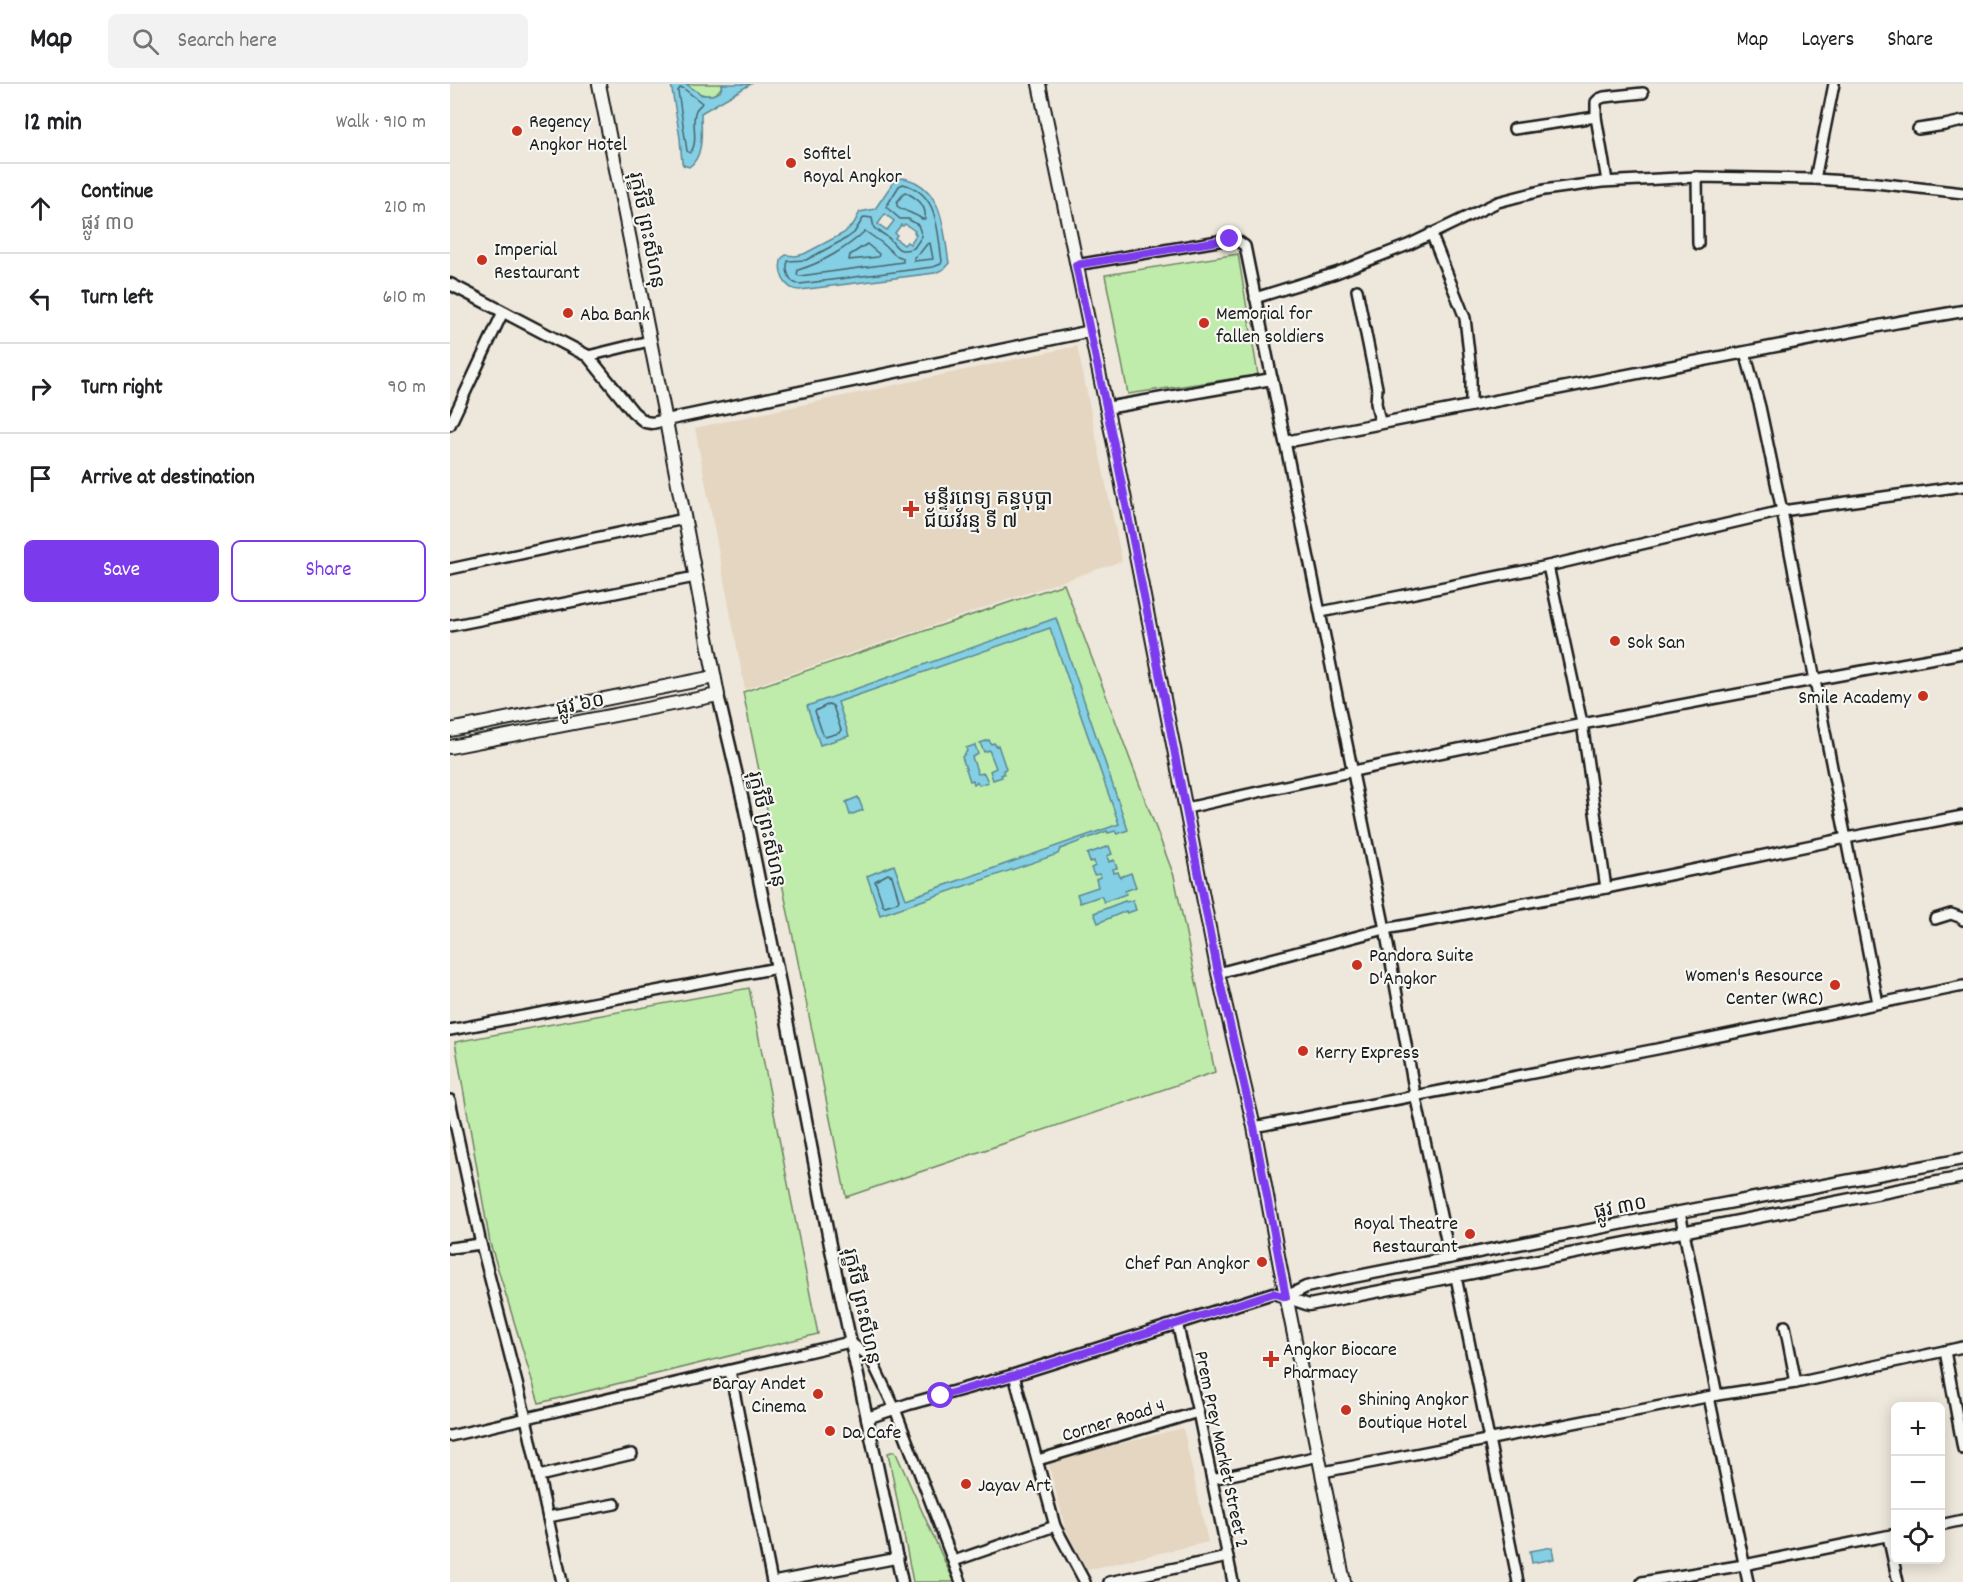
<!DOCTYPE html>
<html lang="en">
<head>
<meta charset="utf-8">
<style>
  body { margin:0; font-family:Dekko,"Noto Sans Khmer",sans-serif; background:#f2f2f2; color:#202124 }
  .controls { position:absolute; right:18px; bottom:18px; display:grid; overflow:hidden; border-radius:9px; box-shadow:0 3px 15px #0003 }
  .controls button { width:54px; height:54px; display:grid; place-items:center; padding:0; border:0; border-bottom:2px solid #e0e0e0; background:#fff; color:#202124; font:30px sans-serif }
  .stop { position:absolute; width:18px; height:18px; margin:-14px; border:4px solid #7c3aed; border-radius:50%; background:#fff }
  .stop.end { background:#7c3aed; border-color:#fff; box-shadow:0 2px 6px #0008 }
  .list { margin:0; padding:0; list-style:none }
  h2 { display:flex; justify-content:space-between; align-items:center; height:78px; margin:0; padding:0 24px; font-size:26px }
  h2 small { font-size:20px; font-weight:400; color:#757577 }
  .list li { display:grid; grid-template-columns:39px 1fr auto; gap:18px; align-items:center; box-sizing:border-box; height:90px; padding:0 24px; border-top:2px solid #e0e0e0 }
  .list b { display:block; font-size:22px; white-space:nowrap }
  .list p { margin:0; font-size:20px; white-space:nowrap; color:#757577 }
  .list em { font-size:20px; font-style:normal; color:#757577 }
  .actions { display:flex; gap:12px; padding:18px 24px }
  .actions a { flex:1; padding:14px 0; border:2px solid #7c3aed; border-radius:9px; text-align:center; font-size:21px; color:#7c3aed }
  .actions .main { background:#7c3aed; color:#fff }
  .icon { flex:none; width:33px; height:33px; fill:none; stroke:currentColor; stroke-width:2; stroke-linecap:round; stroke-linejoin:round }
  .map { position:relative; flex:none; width:1513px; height:1498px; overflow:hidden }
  header { display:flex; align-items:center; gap:36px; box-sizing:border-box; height:84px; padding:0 30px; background:#fff; border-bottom:2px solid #e0e0e0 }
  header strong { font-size:28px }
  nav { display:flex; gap:33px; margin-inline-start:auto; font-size:21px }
  .search { width:420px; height:54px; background:#f2f2f2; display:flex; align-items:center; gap:15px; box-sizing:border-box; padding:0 21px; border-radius:9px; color:#757577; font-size:22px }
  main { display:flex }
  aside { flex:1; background:#fff }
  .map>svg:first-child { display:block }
  .built { fill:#e4d6c0 }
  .green { fill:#bfecaa; stroke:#6e8463; stroke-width:1.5 }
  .water { fill:#84cfe4; stroke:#5a8794; stroke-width:1.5; fill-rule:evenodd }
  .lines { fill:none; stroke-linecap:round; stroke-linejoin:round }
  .shore { stroke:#46646c; stroke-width:1.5 }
  .minor-casing { stroke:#1c1c1c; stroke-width:14 }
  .tertiary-casing { stroke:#1c1c1c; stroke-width:15 }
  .secondary-casing { stroke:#1c1c1c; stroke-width:16 }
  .minor { stroke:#f6f6f2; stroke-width:9 }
  .tertiary { stroke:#f6f6f2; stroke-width:10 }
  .secondary { stroke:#f6f6f2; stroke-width:12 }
  .route { stroke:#7c3aed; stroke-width:8 }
  .poi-dot { fill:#c8321e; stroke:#f6f6f2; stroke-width:2 }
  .labels { text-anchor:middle; stroke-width:4.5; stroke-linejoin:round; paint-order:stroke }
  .poi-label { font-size:20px; fill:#1c1c1c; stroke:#f6f6f2; text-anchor:start }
  .street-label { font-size:20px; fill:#1c1c1c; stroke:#f6f6f2 }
</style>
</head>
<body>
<header>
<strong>Map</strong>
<div class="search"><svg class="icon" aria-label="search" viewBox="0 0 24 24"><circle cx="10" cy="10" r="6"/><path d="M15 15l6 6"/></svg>Search here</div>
<nav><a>Map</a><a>Layers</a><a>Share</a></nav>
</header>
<main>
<aside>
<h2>12 min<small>Walk · 910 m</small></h2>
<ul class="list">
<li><svg class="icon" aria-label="ahead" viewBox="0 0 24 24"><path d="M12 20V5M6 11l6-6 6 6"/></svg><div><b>Continue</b><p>ផ្លូវ ៣០</p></div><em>210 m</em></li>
<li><svg class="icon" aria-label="left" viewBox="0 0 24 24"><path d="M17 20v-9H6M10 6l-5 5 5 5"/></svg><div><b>Turn left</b></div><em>610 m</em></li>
<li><svg class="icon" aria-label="right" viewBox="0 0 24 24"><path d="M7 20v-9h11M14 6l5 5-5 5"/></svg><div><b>Turn right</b></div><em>90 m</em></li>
<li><svg class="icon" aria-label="arrive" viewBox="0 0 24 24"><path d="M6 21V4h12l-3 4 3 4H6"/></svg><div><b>Arrive at destination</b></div></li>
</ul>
<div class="actions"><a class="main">Save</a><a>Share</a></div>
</aside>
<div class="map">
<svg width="1513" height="1498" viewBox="0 0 1513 1498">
  <rect width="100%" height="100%" fill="#eee7db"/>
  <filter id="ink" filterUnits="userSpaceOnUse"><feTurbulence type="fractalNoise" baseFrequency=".0167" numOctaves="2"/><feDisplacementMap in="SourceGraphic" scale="12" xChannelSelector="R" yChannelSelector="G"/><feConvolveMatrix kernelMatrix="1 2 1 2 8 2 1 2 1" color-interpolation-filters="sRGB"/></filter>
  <g filter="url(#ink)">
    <g class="built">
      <path d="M627,262L672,477L295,605L245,344Z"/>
      <path d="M733,1344L758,1458L636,1486L615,1443L598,1378Z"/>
    </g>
    <g class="green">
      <path d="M236,0H273C264,19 249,11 236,0Z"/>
      <path d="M788,170L808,291L678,310L655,191Z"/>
      <path d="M614,500L724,792L765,988L396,1113L293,608Z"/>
      <path d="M299,904L368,1250L89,1319L40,1159L5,958Z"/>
      <path d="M445,1367L498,1485L505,1498H463L438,1369Z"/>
    </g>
    <g class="water">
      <path d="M221,0H236L252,11H262L270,8L273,0H301L251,29C251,45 255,72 239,83L233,81L232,78L230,54Z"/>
      <path d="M452,94C457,94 460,96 465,98C494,112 494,150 499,179L494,185L485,189L350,206C334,206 327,187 332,174L336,171L346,172L354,170L394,149L404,139L410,128L425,125L444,97ZM435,130L444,137L437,146L428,140ZM455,140L465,147L464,148L466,151L460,160L457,158L454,161L445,154L447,151L445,149L451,141L453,142Z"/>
      <path d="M606,534L678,746L667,750L665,747L658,749L657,747L610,765L608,770L430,831L417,792L444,781L456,815L669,740L600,544L388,618L399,652L370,661L357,622Z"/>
      <path d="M539,656L541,660L544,659L546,662L548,661L556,685L553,686L554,690L551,691L552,693L543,696L540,687L546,684L539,666L534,668L530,659Z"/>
      <path d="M525,661L528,670L522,673L528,690L534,689L538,698L529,701L527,698L524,700L523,696L520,697L512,673L517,667L516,664Z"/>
      <path d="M408,713L413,726L400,731L396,718Z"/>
      <path d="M659,762L662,770L657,772L659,778L664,776L667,784L663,785L664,789L668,788L670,793L681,789L686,803L675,807L676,810L654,818L651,812L630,819L627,810L648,803L646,795L651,793L650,790L644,791L641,784L645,782L644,777L640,778L637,770Z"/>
      <path d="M683,816L686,826L677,829L676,827L648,839L644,829L675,817L676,818Z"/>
      <path d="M1102,1463L1104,1475L1082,1479L1080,1467Z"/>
    </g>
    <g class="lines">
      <g class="shore">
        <path d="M233,4L252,19C251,21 248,23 246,26C240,38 250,57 240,69L237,67L228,7L230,4Z"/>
        <path d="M453,100C489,109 487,146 492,177L491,180L483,183L350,200C339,200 335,186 338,177L356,176L397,154L404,149L414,133L422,134L424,144C428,147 432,149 436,152C447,159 444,171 464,164L472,152L468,141L458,135H450L436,123L449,102Z"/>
        <path d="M455,108C467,114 477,121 475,135H472C464,129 455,128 447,122V118Z"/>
        <path d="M415,147L432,159L445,171L453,174V178L350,192L347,191L348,186C372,179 397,164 415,147Z"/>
        <path d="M480,159L483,175L464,177V173L470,169L477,160Z"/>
        <path d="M417,160L429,170L428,173L399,176L400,171Z"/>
        <path d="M379,620L383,622L391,646L389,649L375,653L373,651L365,627Z"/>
        <path d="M438,790L442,792L449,816L448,818L435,822L433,821L425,797Z"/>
      </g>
      <g class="minor-casing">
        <g id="minor">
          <path d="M1064,45L1146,33"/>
          <path d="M1468,45L1495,41L1513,37"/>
          <path d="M1247,93L1248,160"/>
          <path d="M1365,95L1384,0"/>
          <path d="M1157,97L1146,33V18L1149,15L1154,13L1193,9"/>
          <path d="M981,149L1015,234L1021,287V321"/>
          <path d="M626,181L780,155L788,157L795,162L822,295"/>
          <path d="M907,206L927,304L926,319L930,338"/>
          <path d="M805,214L886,189L958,161L1048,118L1094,106L1152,98L1247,93L1365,95L1426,99L1513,109"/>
          <path d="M1295,268L1310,323L1332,427L1428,919"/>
          <path d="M138,272L199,257"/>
          <path d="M0,341L53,228"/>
          <path d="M835,358L935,845L965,1010L1000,1174"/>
          <path d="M1098,482L1132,639L1156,804"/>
          <path d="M0,485L234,435"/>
          <path d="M871,528L1098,482L1332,427L1513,402"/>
          <path d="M0,542L245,493"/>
          <path d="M737,724C994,665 1253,615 1513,569"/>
          <path d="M1485,835L1501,830L1512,834L1513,836"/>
          <path d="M768,889L935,845L1156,804L1396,754L1513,732"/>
          <path d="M0,946L327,884"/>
          <path d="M0,1016L31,1160L76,1334L112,1498"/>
          <path d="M804,1043L1207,965L1513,902"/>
          <path d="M1230,1128L1267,1311"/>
          <path d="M0,1164L31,1160"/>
          <path d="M1006,1193L1068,1498"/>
          <path d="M727,1239L748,1328L783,1498"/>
          <path d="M1335,1242L1346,1299"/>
          <path d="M1495,1267L1513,1365"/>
          <path d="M280,1287L322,1498"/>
          <path d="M564,1291L605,1442L635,1498"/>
          <path d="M1259,1313L1298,1498"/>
          <path d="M0,1352L400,1258L420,1273L445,1325L511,1498"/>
          <path d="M588,1376L748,1328"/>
          <path d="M873,1388L1267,1311L1346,1299L1513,1263"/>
          <path d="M89,1392L182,1370"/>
          <path d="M762,1395L869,1372"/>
          <path d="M98,1433L165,1420"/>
          <path d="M1490,1441L1513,1436"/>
          <path d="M1438,1452L1448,1498"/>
          <path d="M504,1477L605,1442"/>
          <path d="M323,1498L448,1474"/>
          <path d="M659,1498L778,1473"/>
          <path d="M1192,1498L1294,1481L1446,1450"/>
        </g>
      </g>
      <g class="tertiary-casing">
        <g id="tertiary">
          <path d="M0,200L138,272L183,328L195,338L202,339L641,247"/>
          <path d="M656,324L822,295L835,358L1449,238L1513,227"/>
          <path d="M268,611L293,717L327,884L380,1161L452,1498"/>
          <path d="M836,1213L856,1203L888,1196L1230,1128L1513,1075"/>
          <path d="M417,1334L459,1320L564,1291L823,1209L859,1221L1513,1093"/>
        </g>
      </g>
      <g class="secondary-casing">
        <g id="secondary">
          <path d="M589,0L665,365L768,889L804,1043L830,1182L894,1498"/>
          <path d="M0,646L264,593"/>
          <path d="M0,663L268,611L216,337L149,0"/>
        </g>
      </g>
      <use href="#minor" class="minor"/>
      <use href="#tertiary" class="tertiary"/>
      <use href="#secondary" class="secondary"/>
    </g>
  </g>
  <g class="lines" filter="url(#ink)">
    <path class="route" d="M491,1312L564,1291L823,1209L836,1213L804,1043L768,889L665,365L626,181L780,155"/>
  </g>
  <g class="poi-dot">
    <circle cx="67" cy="47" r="6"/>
    <circle cx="341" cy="79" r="6"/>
    <circle cx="32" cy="176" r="6"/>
    <circle cx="118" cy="229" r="6"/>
    <circle cx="754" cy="239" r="6"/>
    <path d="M458 416h6v6h6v6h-6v6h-6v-6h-6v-6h6z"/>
    <circle cx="1165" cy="557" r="6"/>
    <circle cx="1473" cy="612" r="6"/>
    <circle cx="907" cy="881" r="6"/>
    <circle cx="1385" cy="901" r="6"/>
    <circle cx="853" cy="967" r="6"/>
    <circle cx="1020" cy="1150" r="6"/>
    <circle cx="812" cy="1178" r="6"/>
    <path d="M818 1266h6v6h6v6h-6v6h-6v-6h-6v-6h6z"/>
    <circle cx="368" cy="1310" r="6"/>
    <circle cx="896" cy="1326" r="6"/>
    <circle cx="380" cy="1347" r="6"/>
    <circle cx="516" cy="1400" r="6"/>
  </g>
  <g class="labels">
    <g class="poi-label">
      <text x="79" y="43">Regency<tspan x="79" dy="23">Angkor Hotel</tspan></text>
      <text x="353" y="75">Sofitel<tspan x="353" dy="23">Royal Angkor</tspan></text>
      <text x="44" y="171">Imperial<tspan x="44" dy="23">Restaurant</tspan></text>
      <text x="766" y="235">Memorial for<tspan x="766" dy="23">fallen soldiers</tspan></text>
      <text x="130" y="236">Aba Bank</text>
      <text x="474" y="420">មន្ទីរពេទ្យ គន្ធបុប្ផា<tspan x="474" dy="23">ជ័យវ័រន្ម ទី ៧</tspan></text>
      <text x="1177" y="564">Sok San</text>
      <text x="1461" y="619" text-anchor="end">Smile Academy</text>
      <text x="919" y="877">Pandora Suite<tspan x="919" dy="23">D'Angkor</tspan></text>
      <text x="1373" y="897" text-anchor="end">Women's Resource<tspan x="1373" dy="23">Center (WRC)</tspan></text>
      <text x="865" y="974">Kerry Express</text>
      <text x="1008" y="1145" text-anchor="end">Royal Theatre<tspan x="1008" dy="23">Restaurant</tspan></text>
      <text x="800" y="1185" text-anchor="end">Chef Pan Angkor</text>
      <text x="833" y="1271">Angkor Biocare<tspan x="833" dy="23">Pharmacy</tspan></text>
      <text x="356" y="1305" text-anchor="end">Baray Andet<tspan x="356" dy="23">Cinema</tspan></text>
      <text x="908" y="1321">Shining Angkor<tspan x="908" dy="23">Boutique Hotel</tspan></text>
      <text x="392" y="1354">Da Cafe</text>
      <text x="528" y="1407">Jayav Art</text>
    </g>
    <g class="street-label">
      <text transform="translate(198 146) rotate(79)" y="7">រុក្ខវិថី ព្រះសីហនុ</text>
      <text transform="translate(130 619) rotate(-11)" y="7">ផ្លូវ ៦០</text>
      <text transform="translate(318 745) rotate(78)" y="7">រុក្ខវិថី ព្រះសីហនុ</text>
      <text transform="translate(1170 1122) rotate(-11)" y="7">ផ្លូវ ៣០</text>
      <text transform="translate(413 1222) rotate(78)" y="7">រុក្ខវិថី ព្រះសីហនុ</text>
      <text transform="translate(663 1335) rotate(-17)" y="7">Corner Road 4</text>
      <text transform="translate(773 1365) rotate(78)" y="7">Prem Prey Market Street 2</text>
    </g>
  </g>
</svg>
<div class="controls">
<button>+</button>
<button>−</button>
<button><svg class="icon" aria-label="locate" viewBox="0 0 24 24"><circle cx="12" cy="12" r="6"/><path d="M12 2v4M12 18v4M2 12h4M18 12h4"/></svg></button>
</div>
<div class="stop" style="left:491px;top:1312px"></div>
<div class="stop end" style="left:780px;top:155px"></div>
</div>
</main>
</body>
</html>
